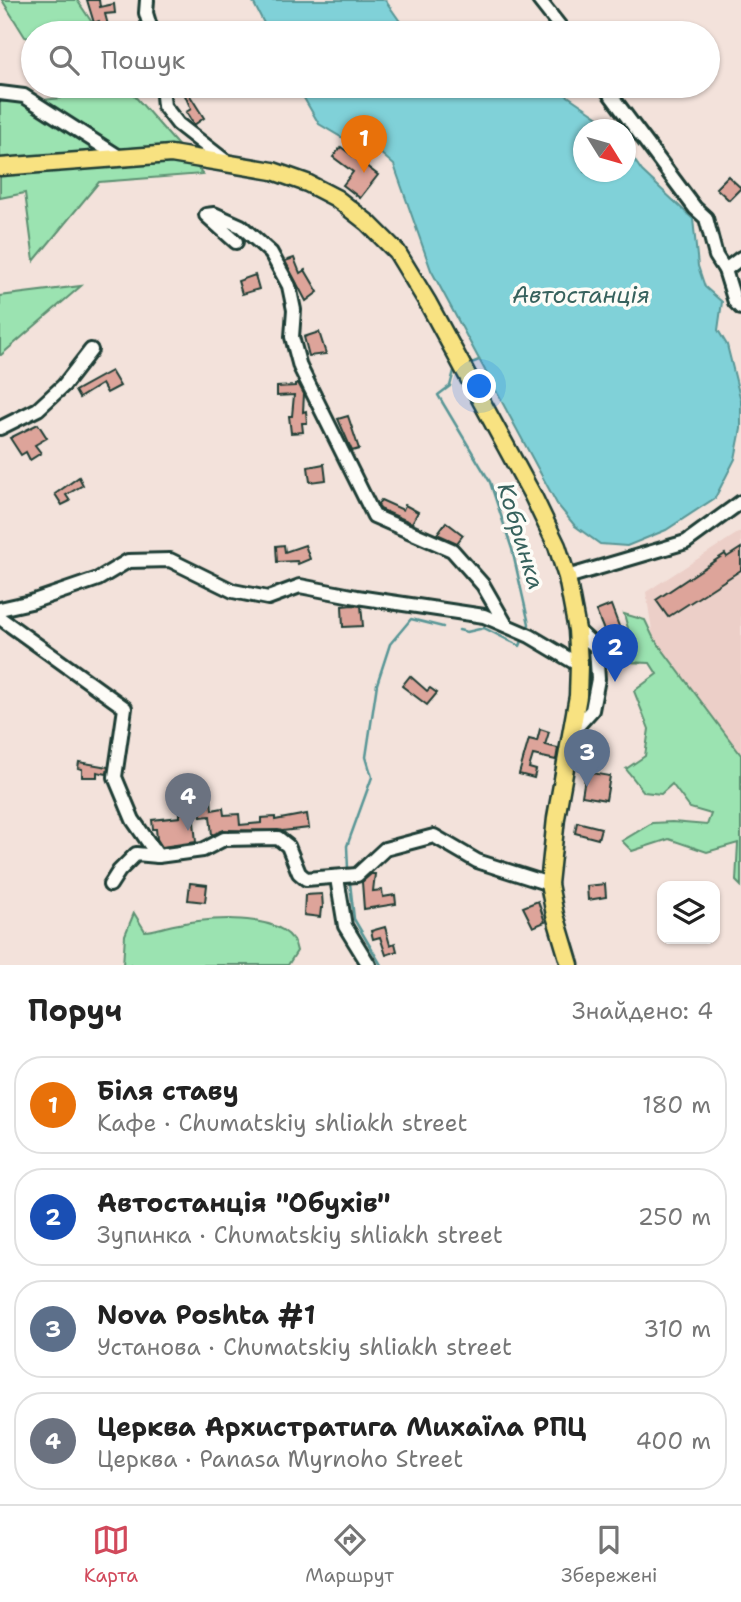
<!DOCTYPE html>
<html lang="uk">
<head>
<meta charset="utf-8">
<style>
  body { margin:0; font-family:"Shantell Sans",sans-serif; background:#f2f2f2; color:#222 }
  .controls { position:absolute; right:21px; bottom:21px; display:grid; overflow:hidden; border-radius:14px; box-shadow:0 2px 5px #0004 }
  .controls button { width:63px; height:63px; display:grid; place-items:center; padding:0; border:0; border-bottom:2px solid #e0e0e0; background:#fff; color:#222; font:35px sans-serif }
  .compass { position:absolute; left:573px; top:119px; width:63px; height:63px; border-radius:50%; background:#fff; box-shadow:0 2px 5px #0004; rotate:127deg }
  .you { position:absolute; left:480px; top:387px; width:24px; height:24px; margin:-18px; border:5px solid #fff; border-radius:50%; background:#1a73e8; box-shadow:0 0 0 10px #1a73e833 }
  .badge { display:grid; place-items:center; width:46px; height:46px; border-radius:50%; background:#d1495b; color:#fff; font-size:23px; font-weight:700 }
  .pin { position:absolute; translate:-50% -58px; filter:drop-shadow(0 2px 4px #0008) }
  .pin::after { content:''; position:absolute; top:37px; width:24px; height:21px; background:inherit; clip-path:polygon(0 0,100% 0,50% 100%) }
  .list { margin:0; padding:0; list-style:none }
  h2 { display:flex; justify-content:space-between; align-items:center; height:91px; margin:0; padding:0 28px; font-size:30px }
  h2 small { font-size:23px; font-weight:400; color:#767676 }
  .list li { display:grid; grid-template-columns:46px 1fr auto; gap:21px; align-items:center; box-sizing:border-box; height:98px; margin:0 14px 14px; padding:0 14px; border:2px solid #e0e0e0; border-radius:28px }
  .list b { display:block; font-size:26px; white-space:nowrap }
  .list p { margin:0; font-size:23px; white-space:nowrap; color:#767676 }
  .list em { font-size:23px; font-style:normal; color:#767676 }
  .icon { flex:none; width:38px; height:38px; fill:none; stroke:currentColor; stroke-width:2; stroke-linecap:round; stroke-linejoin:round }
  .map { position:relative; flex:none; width:741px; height:965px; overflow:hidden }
  .search { position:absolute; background:#fff; box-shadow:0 2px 5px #0004; left:21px; right:21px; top:21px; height:77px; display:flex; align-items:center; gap:18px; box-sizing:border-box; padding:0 24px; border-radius:38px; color:#767676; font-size:26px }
  .sheet { height:539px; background:#fff }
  nav { display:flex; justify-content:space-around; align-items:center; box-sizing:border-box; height:98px; border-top:2px solid #e0e0e0; background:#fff; font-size:19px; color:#767676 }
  nav a { display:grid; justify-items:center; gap:4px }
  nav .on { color:#d1495b }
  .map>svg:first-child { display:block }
  .built { fill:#eccfc8 }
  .green { fill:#9be3b1; stroke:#5d9072; stroke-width:2 }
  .water { fill:#80d1d8; stroke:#599696; stroke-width:2 }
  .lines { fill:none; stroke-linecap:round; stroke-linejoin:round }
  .stream { stroke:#599696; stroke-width:2.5 }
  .building { fill:#dda49a; stroke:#1f3d34; stroke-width:2 }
  .minor-casing { stroke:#1f3d34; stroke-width:18 }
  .major-casing { stroke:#1f3d34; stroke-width:21 }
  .minor { stroke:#fdfcf7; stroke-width:12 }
  .major { stroke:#f8e281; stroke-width:16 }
  .labels { text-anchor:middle; stroke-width:7; stroke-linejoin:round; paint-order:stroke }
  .water-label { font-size:23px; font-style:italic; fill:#37625d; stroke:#fdfcf7 }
</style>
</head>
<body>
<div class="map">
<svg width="741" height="965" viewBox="0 0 741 965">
  <rect width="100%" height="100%" fill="#f3e2db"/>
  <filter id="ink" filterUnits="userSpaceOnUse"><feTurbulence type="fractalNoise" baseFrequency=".0143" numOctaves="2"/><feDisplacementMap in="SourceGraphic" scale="14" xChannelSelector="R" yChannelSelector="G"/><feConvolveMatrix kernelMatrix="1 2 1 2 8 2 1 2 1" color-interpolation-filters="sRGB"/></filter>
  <g filter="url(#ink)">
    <path class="built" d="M741,531V755L653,637L646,592Z"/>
    <g class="green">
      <path d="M2,0H77L93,24L116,33H33V39L25,37Z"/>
      <path d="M59,86H126L203,174L99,182L34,261L25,193L0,198V102H24L61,98Z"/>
      <path d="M81,286L1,355H0V296Z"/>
      <path d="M624,614L645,620L653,637L741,755V886L736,881L738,843L707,852L669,839L632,851L622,841L652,823L672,822L707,825L711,814L690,808L672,784L661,794L644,792L626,769L645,756L649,729L634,691L657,674L650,663L626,662L615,647L631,639Z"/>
      <path d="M134,913L145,931C153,931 157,929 165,927C197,918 291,908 297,951L288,965H123L125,935Z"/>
    </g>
    <g class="water">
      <path d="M252,0H385L408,33H269Z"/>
      <path d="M297,86H553L600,118L610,129L584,130V172H626V148L642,171L693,219L698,266L705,287L722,302L718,330L727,345L741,401V429L735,459L715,498L666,530L627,546L600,544L575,526L557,504L431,270L394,165L371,145L341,137L319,124Z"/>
    </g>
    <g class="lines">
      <g class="stream">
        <path d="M469,364L479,360"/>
        <path d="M457,370L454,371L450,386L438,395L490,482L512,549L529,624L527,629"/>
        <path d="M459,630L467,632L484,628L520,646L523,638"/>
        <path d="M348,869L347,846L372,777L366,757L377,684L390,644L411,619L443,627"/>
        <path d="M350,883L354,919L381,965"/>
      </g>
    </g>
    <g class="building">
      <path d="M87,0H99L100,7L114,4L115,13L105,14L108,25L101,27L99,21L94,23Z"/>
      <path d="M187,91L204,118L194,125L186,112L191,109L184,93Z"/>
      <path d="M341,147L378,175L360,198L343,185L353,172L333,157Z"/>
      <path d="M728,176L741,188L729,200L716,188Z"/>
      <path d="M294,258L300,273L305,270L318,292L306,301L285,261Z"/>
      <path d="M255,275L259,289L242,294L238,281Z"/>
      <path d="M319,332L326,354L309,356L304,337Z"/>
      <path d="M111,371L120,386L107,393L102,384L79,398L75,391Z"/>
      <path d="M298,383L304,394L303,412L306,411L307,423H302L303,432L291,433L289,416H292L294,395L277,396V387L295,386V384Z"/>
      <path d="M348,416L359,449L352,451L338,419Z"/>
      <path d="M38,424L47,438L35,445L41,453L30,460L26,452L21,455L10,438Z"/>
      <path d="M324,464L326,480L310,482L308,467Z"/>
      <path d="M79,477L83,485L66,495L70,501L62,505L55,494Z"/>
      <path d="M381,500L403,510L405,505L418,512L412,523L380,509L378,504Z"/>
      <path d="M446,522L463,535L457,543L437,534Z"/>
      <path d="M284,545L285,552L305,545L310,559L298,564L297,561L277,562L276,546Z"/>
      <path d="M741,548V570L668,617L656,600L725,554L727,557Z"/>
      <path d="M352,605L361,606L363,626L343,627L342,606Z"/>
      <path d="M611,605L623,637L614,640L612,636L607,638L596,611Z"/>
      <path d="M410,676L427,691L430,688L437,693L427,705L402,686Z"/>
      <path d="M540,729L549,732L545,745L558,748L556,760L533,755L529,768L536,770L534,778L519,774L529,739L537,741Z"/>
      <path d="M79,762L108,767L107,774L97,772V777H82V769L78,768Z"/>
      <path d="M586,772L610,776L606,800L582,796Z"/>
      <path d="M211,800L212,810L223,808L224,815L239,814L240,825L261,823V818L275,817V820L307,814L309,828L282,831L224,830L212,835L210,816L201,817L199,802Z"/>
      <path d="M193,812L196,842L162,847L157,839L156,829H153L152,820L180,817V813Z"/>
      <path d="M577,822L601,828L598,839L575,833Z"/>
      <path d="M371,874H375L373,891L382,890L383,897L395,895L396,904L364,909L362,882Z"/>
      <path d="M190,883L207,885L205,902L188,900Z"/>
      <path d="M605,884L606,897L588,900L587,886Z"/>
      <path d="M322,894L323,908H321L320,917L304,915L305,895Z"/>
      <path d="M538,901L545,922L533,927L523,907Z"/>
      <path d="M385,927L390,945L395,943L397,951L386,955L380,937L373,939L371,931Z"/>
    </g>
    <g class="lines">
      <g class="minor-casing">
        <g id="minor">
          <path d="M147,0L146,13L152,33"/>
          <path d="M539,0L565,33"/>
          <path d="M162,86L164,106L178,124L228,163"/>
          <path d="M604,86L695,208L706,218L716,256L725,270L735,302L741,308"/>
          <path d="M0,93L24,96L121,158"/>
          <path d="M236,242L206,215L214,214L241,226L271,253L289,286L294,310L292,337L300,367L374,516L452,550L483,585L506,625"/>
          <path d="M725,270L741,258"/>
          <path d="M0,428L38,409L64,385L91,350"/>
          <path d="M567,577L686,542L741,502"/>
          <path d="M0,609L31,602L98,579L128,561L170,560L233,591L268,598L300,586L357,597L484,616L530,636L579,665"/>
          <path d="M0,618L125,708L115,777L133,820L158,856"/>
          <path d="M573,731L592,710L598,679L596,647L577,630"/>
          <path d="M337,878L345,926L369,965"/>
          <path d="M110,885L119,871L136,854L158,856L203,850L224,839L278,838L288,846L299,873L306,879L357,875L385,849L434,836L477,861L549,884"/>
        </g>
      </g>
      <g class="major-casing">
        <path id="major" d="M0,167L171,154L273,171L307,183L336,198L368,223L397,252L428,303L533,496L557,546L567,577L577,630L579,665L578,696L556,818L549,884L555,915L570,965"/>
      </g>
      <use href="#minor" class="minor"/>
      <use href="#major" class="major"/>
    </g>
  </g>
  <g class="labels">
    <g class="water-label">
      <text x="581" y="303">Автостанція</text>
      <text transform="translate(521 536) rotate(73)" y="8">Кобринка</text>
    </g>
  </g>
</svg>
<div class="controls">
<button><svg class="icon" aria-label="layers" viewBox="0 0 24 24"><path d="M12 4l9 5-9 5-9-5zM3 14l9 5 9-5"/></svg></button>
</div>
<svg class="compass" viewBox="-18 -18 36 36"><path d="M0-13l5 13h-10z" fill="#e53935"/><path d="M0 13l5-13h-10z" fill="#767676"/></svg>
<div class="you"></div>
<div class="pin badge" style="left:364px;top:173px;background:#e8710a">1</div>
<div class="pin badge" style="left:615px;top:682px;background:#1a4fb4">2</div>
<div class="pin badge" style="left:587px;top:787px;background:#5c6f8a">3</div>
<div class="pin badge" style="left:188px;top:831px;background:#6b7280">4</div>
<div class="search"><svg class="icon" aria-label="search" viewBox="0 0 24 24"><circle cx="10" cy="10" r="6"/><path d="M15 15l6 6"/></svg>Пошук</div>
</div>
<section class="sheet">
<h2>Поруч<small>Знайдено: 4</small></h2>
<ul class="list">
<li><span class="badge" style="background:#e8710a">1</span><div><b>Біля ставу</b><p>Кафе · Chumatskiy shliakh street</p></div><em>180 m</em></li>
<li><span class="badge" style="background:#1a4fb4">2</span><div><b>Автостанція &quot;Обухів&quot;</b><p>Зупинка · Chumatskiy shliakh street</p></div><em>250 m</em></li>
<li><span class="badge" style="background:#5c6f8a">3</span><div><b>Nova Poshta #1</b><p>Установа · Chumatskiy shliakh street</p></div><em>310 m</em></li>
<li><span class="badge" style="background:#6b7280">4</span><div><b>Церква Архистратига Михаїла РПЦ</b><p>Церква · Panasa Myrnoho Street</p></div><em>400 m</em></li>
</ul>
</section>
<nav>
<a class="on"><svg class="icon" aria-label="map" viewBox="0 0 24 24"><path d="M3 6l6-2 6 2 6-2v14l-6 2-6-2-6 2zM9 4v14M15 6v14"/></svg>Карта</a>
<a><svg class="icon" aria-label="directions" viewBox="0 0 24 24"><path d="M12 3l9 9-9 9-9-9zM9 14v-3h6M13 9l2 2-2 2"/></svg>Маршрут</a>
<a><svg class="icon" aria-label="saved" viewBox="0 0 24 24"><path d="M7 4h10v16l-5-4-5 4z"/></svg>Збережені</a>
</nav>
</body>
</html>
